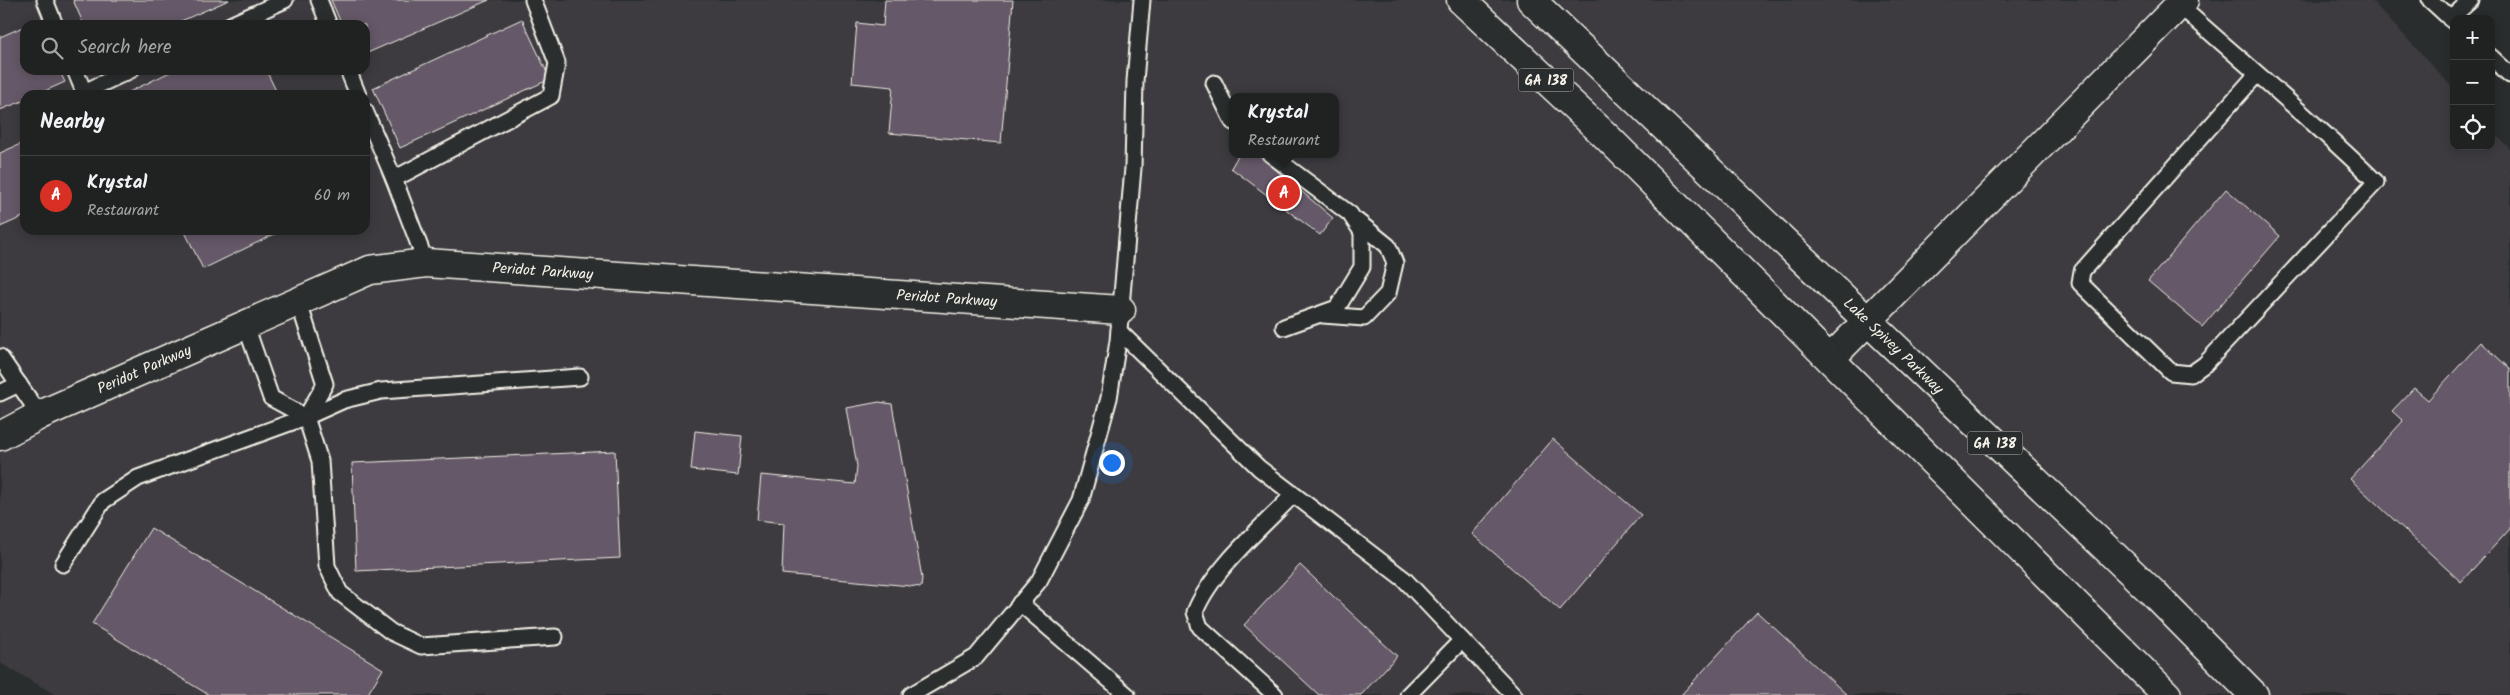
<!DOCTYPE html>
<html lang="en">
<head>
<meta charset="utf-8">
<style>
  body { margin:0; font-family:Kalam,sans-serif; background:#282a2a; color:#f1f3f6 }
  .controls { position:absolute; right:15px; top:15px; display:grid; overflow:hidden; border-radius:10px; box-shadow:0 2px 12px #0003 }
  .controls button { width:45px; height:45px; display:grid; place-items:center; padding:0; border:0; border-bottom:1px solid #3d3f40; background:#202222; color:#f1f3f6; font:25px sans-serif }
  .you { position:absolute; left:1111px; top:462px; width:18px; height:18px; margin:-12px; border:4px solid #fff; border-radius:50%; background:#1a73e8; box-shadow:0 0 0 8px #1a73e833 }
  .badge { display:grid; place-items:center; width:32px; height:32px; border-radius:50%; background:#d93025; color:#fff; font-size:16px; font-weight:700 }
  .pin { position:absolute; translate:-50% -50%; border:2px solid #fff; box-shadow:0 1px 5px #0006 }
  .popup { position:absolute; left:1229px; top:93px; width:110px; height:65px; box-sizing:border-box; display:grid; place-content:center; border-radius:10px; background:#202222; filter:drop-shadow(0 1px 4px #0005); font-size:16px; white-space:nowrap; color:#a2a4a5 }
  .popup b { font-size:19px; color:#f1f3f6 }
  .popup::after { content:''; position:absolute; left:50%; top:100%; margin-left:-10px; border:10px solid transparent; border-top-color:#202222 }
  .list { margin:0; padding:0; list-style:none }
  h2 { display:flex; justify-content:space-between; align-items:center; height:65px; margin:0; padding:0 20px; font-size:21px }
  h2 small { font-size:16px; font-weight:400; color:#a2a4a5 }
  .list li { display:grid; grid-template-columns:32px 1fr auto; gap:15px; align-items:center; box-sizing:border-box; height:80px; padding:0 20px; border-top:1px solid #3d3f40 }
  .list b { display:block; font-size:19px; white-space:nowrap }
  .list p { margin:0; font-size:16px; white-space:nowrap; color:#a2a4a5 }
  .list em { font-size:16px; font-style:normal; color:#a2a4a5 }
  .icon { flex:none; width:28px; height:28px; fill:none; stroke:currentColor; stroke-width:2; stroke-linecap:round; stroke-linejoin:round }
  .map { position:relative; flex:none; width:2510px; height:695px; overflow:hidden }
  .search { position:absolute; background:#202222; box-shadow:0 2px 12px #0003; left:20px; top:20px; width:350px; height:55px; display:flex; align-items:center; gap:12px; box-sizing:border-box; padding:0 18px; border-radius:15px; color:#a2a4a5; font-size:19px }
  .panel { position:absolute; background:#202222; box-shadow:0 2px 12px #0003; left:20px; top:90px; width:350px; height:145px; border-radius:15px }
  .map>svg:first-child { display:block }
  .built { fill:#3c3a3f; fill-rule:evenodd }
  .building { fill:#655967; stroke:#f4f1e8 }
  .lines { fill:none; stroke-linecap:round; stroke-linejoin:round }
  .lane-casing { stroke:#f4f1e8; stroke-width:19 }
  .street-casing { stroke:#f4f1e8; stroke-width:31 }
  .highway-casing { stroke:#f4f1e8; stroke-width:31 }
  .lane { stroke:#2a2d2e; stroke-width:15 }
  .street { stroke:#2a2d2e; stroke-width:28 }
  .highway { stroke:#2a2d2e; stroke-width:28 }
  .labels { text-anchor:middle; stroke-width:4; stroke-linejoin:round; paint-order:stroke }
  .shield { fill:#2a2d2e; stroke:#b7b6b0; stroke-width:1 }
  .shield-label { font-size:14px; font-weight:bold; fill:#f4f1e8 }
  .street-label { font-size:15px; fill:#f4f1e8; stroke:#2a2d2e }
</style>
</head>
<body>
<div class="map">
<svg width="2510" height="695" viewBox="0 0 2510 695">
  <rect width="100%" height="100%" fill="#2a2d2e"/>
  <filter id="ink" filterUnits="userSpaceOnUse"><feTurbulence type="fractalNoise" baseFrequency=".02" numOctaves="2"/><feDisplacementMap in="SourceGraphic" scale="10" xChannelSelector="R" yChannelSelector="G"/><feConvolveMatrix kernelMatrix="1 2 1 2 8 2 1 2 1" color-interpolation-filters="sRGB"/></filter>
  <g filter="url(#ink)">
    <path class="built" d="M0,0H2371L2454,89V146H2491V129L2510,149V695H56L0,663ZM25,25H365V70H25ZM25,95H365V230H25ZM1233,97H1335V154H1233Z"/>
    <g class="building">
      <path d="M73,0H229L172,25H84Z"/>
      <path d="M331,0H489L365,54V25H342Z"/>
      <path d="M885,0H1013L1001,143L889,133L893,87L852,83L857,23L883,26Z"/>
      <path d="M522,19L550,79L400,148L373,88Z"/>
      <path d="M25,26V70H59L65,82L36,95H25V100L0,110V37Z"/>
      <path d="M174,70H266L278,95H123Z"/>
      <path d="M25,142V216L0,227V153Z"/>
      <path d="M1239,154H1257L1333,218L1320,235L1231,168Z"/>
      <path d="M2226,189L2280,236L2202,327L2148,281Z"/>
      <path d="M184,230H283L203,269Z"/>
      <path d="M2481,342L2510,369V529L2461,582L2350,479L2403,421L2392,411L2414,388L2428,400Z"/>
      <path d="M879,402L892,404L922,578L921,587L782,574L784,523L757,520L761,475L855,484L857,466L847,408Z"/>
      <path d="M695,431L742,436L738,475L691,470Z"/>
      <path d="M1553,439L1641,515L1560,610L1472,534Z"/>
      <path d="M615,451L620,558L356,571L352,463Z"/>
      <path d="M151,528L383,669L367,695H209L92,624Z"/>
      <path d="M1300,565L1397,656L1361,695H1319L1244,625Z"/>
      <path d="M1757,612L1847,695H1681Z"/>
    </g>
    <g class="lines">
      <g class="lane-casing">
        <g id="lane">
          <path d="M45,0L55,25"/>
          <path d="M319,0L329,25"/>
          <path d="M2430,0L2454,22"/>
          <path d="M2179,5C2245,64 2313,120 2376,182L2205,364L2191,374L2171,372L2080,283L2082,271L2257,74"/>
          <path d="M2450,19L2471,0"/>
          <path d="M230,25L285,0"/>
          <path d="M2491,57L2510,75"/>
          <path d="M75,70L84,92L131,70"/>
          <path d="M348,70L358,95"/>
          <path d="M1214,83L1233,122"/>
          <path d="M365,111L394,179"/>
          <path d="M1270,154L1350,214L1362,232V267L1337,308L1284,327"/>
          <path d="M426,263L394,179L551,96L557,63L533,0"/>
          <path d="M1323,315L1364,318L1388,293L1395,263L1388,246L1357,221"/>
          <path d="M245,323L271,398L306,417L325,384L298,300"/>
          <path d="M1119,331L1259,468L1404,579L1514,695"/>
          <path d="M0,357L40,415"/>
          <path d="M0,393L19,384"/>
          <path d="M306,417L320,461L327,566L340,593L391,632L421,646L555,637"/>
          <path d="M63,564L103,501L138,478L306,417L344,400L381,391L580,377"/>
          <path d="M1020,603L1127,695"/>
          <path d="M911,695L976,657L1039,581L1081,500L1109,398L1118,341L1133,168L1135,81L1142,0"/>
          <path d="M1275,695L1200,627L1195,612C1211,571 1262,527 1293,495"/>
          <path d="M1408,695L1462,640"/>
        </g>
      </g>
      <g class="street-casing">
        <g id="street">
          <path d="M1830,359L2184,0"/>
          <path id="s1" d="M0,436L40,415L370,270L426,263L1121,310"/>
        </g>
      </g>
      <g class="highway-casing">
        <g id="highway">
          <path d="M1461,0L1606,136L2167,695"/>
          <path id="s2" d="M1531,0L2152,592L2254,695"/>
        </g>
      </g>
      <use href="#lane" class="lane"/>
      <use href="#street" class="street"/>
      <use href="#highway" class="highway"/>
    </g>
  </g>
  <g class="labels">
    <g class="shield">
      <rect x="1518.5" y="68.5" width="55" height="23" rx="4"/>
      <rect x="1967.5" y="431.5" width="55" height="23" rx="4"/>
    </g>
    <g class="shield-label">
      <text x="1546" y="85">GA 138</text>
      <text x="1995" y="448">GA 138</text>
    </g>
    <g class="street-label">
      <text dy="5" stroke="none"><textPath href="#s1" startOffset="579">Peridot Parkway</textPath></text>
      <text dy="5" stroke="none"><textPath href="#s1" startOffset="984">Peridot Parkway</textPath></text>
      <text dy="5" stroke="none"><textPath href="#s2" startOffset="501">Lake Spivey Parkway</textPath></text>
      <text dy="5" stroke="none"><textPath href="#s1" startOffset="159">Peridot Parkway</textPath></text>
    </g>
  </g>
</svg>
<div class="controls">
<button>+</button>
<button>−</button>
<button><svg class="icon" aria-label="locate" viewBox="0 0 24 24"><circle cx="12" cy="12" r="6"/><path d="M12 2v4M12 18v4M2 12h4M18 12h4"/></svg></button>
</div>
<div class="you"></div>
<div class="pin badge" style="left:1284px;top:193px">A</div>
<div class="popup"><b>Krystal</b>Restaurant</div>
<div class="search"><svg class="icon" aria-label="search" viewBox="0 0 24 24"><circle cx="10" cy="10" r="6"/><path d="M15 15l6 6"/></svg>Search here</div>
<section class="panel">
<h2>Nearby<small></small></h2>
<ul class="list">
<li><span class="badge">A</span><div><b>Krystal</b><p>Restaurant</p></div><em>60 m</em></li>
</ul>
</section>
</div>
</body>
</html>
